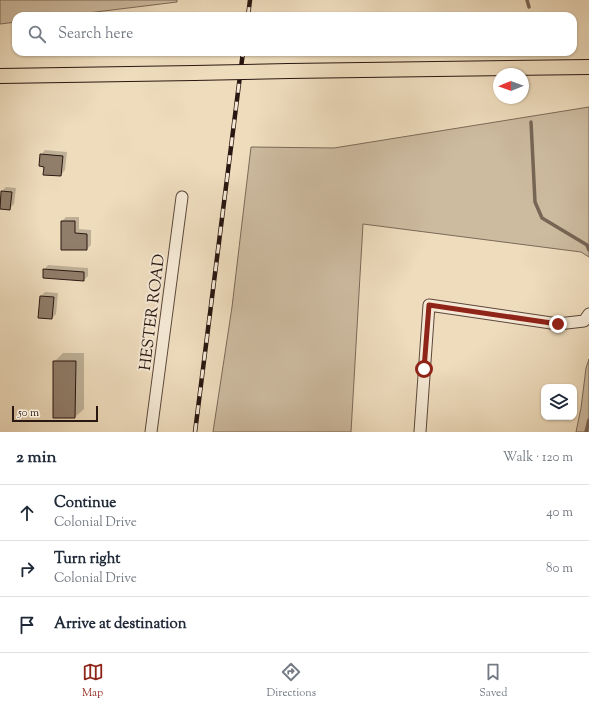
<!DOCTYPE html>
<html lang="en">
<head>
<meta charset="utf-8">
<style>
	:root { --surface:#fff; --page:#f6f6f7; --text:#1f2937; --muted:#747a83; --line:#e0e1e3; --accent:#8f2418 }
	body { margin:0; font-family:"Sorts Mill Goudy",serif; background:var(--page); color:var(--text) }
	.controls { position:absolute; right:12px; bottom:12px; display:grid; overflow:hidden; border-radius:8px; box-shadow:0 1px 3px #0004 }
	.controls button { width:36px; height:36px; display:grid; place-items:center; padding:0; border:0; border-bottom:1px solid var(--line); background:var(--surface); color:var(--text); font:20px sans-serif }
	.compass { position:absolute; left:493px; top:68px; width:36px; height:36px; border-radius:50%; background:var(--surface); box-shadow:0 1px 3px #0004; rotate:269deg }
	.scale { position:absolute; left:12px; bottom:10px; width:86px; box-sizing:border-box; padding-left:4px; border:2px solid #2a1711; border-top:0; font-size:11px; line-height:14px; white-space:nowrap; color:#2a1711; -webkit-text-stroke:3px #f4e8d4; paint-order:stroke }
	.stop { position:absolute; width:12px; height:12px; margin:-9px; border:3px solid #8f2418; border-radius:50%; background:#fff }
	.stop.end { background:#8f2418; border-color:#fff; box-shadow:0 1px 4px #0008 }
	.list { margin:0; padding:0; list-style:none }
	h2 { display:flex; justify-content:space-between; align-items:center; height:52px; margin:0; padding:0 16px; font-size:17px }
	h2 small { font-size:13px; font-weight:400; color:var(--muted) }
	.list li { display:grid; grid-template-columns:26px 1fr auto; gap:12px; align-items:center; box-sizing:border-box; height:56px; padding:0 16px; border-top:1px solid var(--line) }
	.list b { display:block; font-size:15px; white-space:nowrap }
	.list p { margin:0; font-size:13px; white-space:nowrap; color:var(--muted) }
	.list em { font-size:13px; font-style:normal; color:var(--muted) }
	.icon { flex:none; width:22px; height:22px; fill:none; stroke:currentColor; stroke-width:2; stroke-linecap:round; stroke-linejoin:round }
	.map { position:relative; flex:none; width:589px; height:432px; overflow:hidden }
	.search { position:absolute; background:var(--surface); box-shadow:0 1px 3px #0004; left:12px; right:12px; top:12px; height:44px; display:flex; align-items:center; gap:10px; box-sizing:border-box; padding:0 14px; border-radius:12px; color:var(--muted); font-size:15px }
	.sheet { height:220px; background:var(--surface) }
	nav { display:flex; justify-content:space-around; align-items:center; box-sizing:border-box; height:56px; border-top:1px solid var(--line); background:var(--surface); font-size:11px; color:var(--muted) }
	nav a { display:grid; justify-items:center; gap:2px }
	nav .on { color:var(--accent) }
	.map>svg:first-child { display:block }
	.green { fill:#cdbba0; stroke:#7c6958 }
	.shadow { fill:#0003 }
	.lines { fill:none; stroke-linecap:round; stroke-linejoin:round }
	.stream { stroke:#776555; stroke-width:3.5 }
	.building { fill:#907d6a; stroke:#2a1711 }
	.minor-casing { stroke:#5b483c; stroke-width:13 }
	.major-casing { stroke:#2a1711; stroke-width:16 }
	.minor { stroke:#f4e8d4; stroke-width:11 }
	.major { stroke:#eedcbd; stroke-width:14 }
	.rail-casing { stroke:#2a1711; stroke-width:4.5 }
	.rail { stroke:#f4e8d4; stroke-width:3; stroke-dasharray:9; stroke-linecap:butt }
	.major-bridge-casing { stroke:#2a1711; stroke-width:16; stroke-linecap:butt }
	.major-bridge { stroke:#eedcbd; stroke-width:14 }
	.route { stroke:#8f2418; stroke-width:5 }
	.labels { text-anchor:middle; stroke-width:4; stroke-linejoin:round; paint-order:stroke }
	.street-label { font-size:16px; fill:#2a1711; stroke:#f4e8d4 }
</style>
</head>
<body>
<div class="map">
<svg width="589" height="432" viewBox="0 0 589 432">
	<rect width="100%" height="100%" fill="#eedcbd"/>
	<filter id="stains"><feTurbulence type="fractalNoise" baseFrequency=".005" numOctaves="4"/><feColorMatrix values="0 0 0 0 .2 0 0 0 0 .09 0 0 0 0 .02 0 0 0 .5 -.17"/></filter>
	<radialGradient id="worn" r=".72"><stop offset=".6" stop-color="#630" stop-opacity="0"/><stop offset="1" stop-color="#630" stop-opacity=".3"/></radialGradient>
	<g class="green">
		<path d="M0,0H177V2L63,16H16V22L0,24Z"/>
		<path d="M589,107V257L581,252L363,224L351,432H213L232,307L251,147L334,148Z"/>
		<path d="M589,359V432H576L581,408L586,368Z"/>
	</g>
	<g class="shadow">
		<path d="M45,150L67,152L65,170L61,175L46,166L41,155Z"/>
		<path d="M6,187L16,188L14,204L9,209L0,208L2,191Z"/>
		<path d="M66,217H79V229L91,230V245L87,249L62,221Z"/>
		<path d="M48,265L88,268V276L84,280L44,270Z"/>
		<path d="M45,292L58,293L56,314L52,318L39,317L41,296Z"/>
		<path d="M63,353H84V409L75,417L54,362Z"/>
	</g>
	<g class="lines">
		<g class="stream">
			<path d="M527,0L529,7"/>
			<path d="M531,122L535,202L542,218L587,245L589,250"/>
			<path d="M586,432L589,420"/>
		</g>
	</g>
	<g class="building">
		<path d="M40,154L63,156L61,176L43,175L44,167L39,166Z"/>
		<path d="M1,191L12,192L10,210L0,209Z"/>
		<path d="M61,221H75V233L87,234V250H61Z"/>
		<path d="M43,269L84,272V281L43,278Z"/>
		<path d="M40,296L54,297L52,319L38,318Z"/>
		<path d="M53,361H76L75,418H53Z"/>
	</g>
	<g class="lines">
		<defs>
			<g id="minor">
				<path d="M151,432L182,197"/>
				<path d="M420,432L429,305L558,324L584,321L589,314"/>
			</g>
			<g id="major">
				<path d="M289,71L589,67"/>
				<path d="M0,76L194,73"/>
			</g>
		</defs>
		<use href="#minor" class="minor-casing"/>
		<use href="#major" class="major-casing"/>
		<use href="#minor" class="minor"/>
		<use href="#major" class="major"/>
		<defs>
			<g id="rail">
				<path d="M248,16L250,0"/>
				<path d="M195,432L243,52"/>
			</g>
		</defs>
		<use href="#rail" class="rail-casing"/>
		<use href="#rail" class="rail"/>
		<defs>
			<path id="major-bridge" d="M194,73L289,71"/>
		</defs>
		<use href="#major-bridge" class="major-bridge-casing"/>
		<use href="#major-bridge" class="major-bridge"/>
	</g>
	<g class="lines">
		<path class="route" d="M424,369L429,305L558,324"/>
	</g>
	<g class="labels">
		<g class="street-label">
			<text transform="translate(151 312) rotate(-83)" y="6">HESTER ROAD</text>
		</g>
	</g>
	<rect width="100%" height="100%" filter="url(#stains)"/>
	<rect width="100%" height="100%" fill="url(#worn)"/>
</svg>
<div class="controls">
<button><svg class="icon" aria-label="layers" viewBox="0 0 24 24"><path d="M12 4l9 5-9 5-9-5zM3 14l9 5 9-5"/></svg></button>
</div>
<svg class="compass" viewBox="-18 -18 36 36"><path d="M0-13l5 13h-10z" fill="#e53935"/><path d="M0 13l5-13h-10z" fill="#747a83"/></svg>
<div class="scale">50 m</div>
<div class="stop" style="left:424px;top:369px"></div>
<div class="stop end" style="left:558px;top:324px"></div>
<div class="search"><svg class="icon" aria-label="search" viewBox="0 0 24 24"><circle cx="10" cy="10" r="6"/><path d="M15 15l6 6"/></svg>Search here</div>
</div>
<section class="sheet">
<h2>2 min<small>Walk · 120 m</small></h2>
<ul class="list">
<li><svg class="icon" aria-label="ahead" viewBox="0 0 24 24"><path d="M12 20V5M6 11l6-6 6 6"/></svg><div><b>Continue</b><p>Colonial Drive</p></div><em>40 m</em></li>
<li><svg class="icon" aria-label="right" viewBox="0 0 24 24"><path d="M7 20v-9h11M14 6l5 5-5 5"/></svg><div><b>Turn right</b><p>Colonial Drive</p></div><em>80 m</em></li>
<li><svg class="icon" aria-label="arrive" viewBox="0 0 24 24"><path d="M6 21V4h12l-3 4 3 4H6"/></svg><div><b>Arrive at destination</b></div></li>
</ul>
</section>
<nav>
<a class="on"><svg class="icon" aria-label="map" viewBox="0 0 24 24"><path d="M3 6l6-2 6 2 6-2v14l-6 2-6-2-6 2zM9 4v14M15 6v14"/></svg>Map</a>
<a><svg class="icon" aria-label="directions" viewBox="0 0 24 24"><path d="M12 3l9 9-9 9-9-9zM9 14v-3h6M13 9l2 2-2 2"/></svg>Directions</a>
<a><svg class="icon" aria-label="saved" viewBox="0 0 24 24"><path d="M7 4h10v16l-5-4-5 4z"/></svg>Saved</a>
</nav>
</body>
</html>
